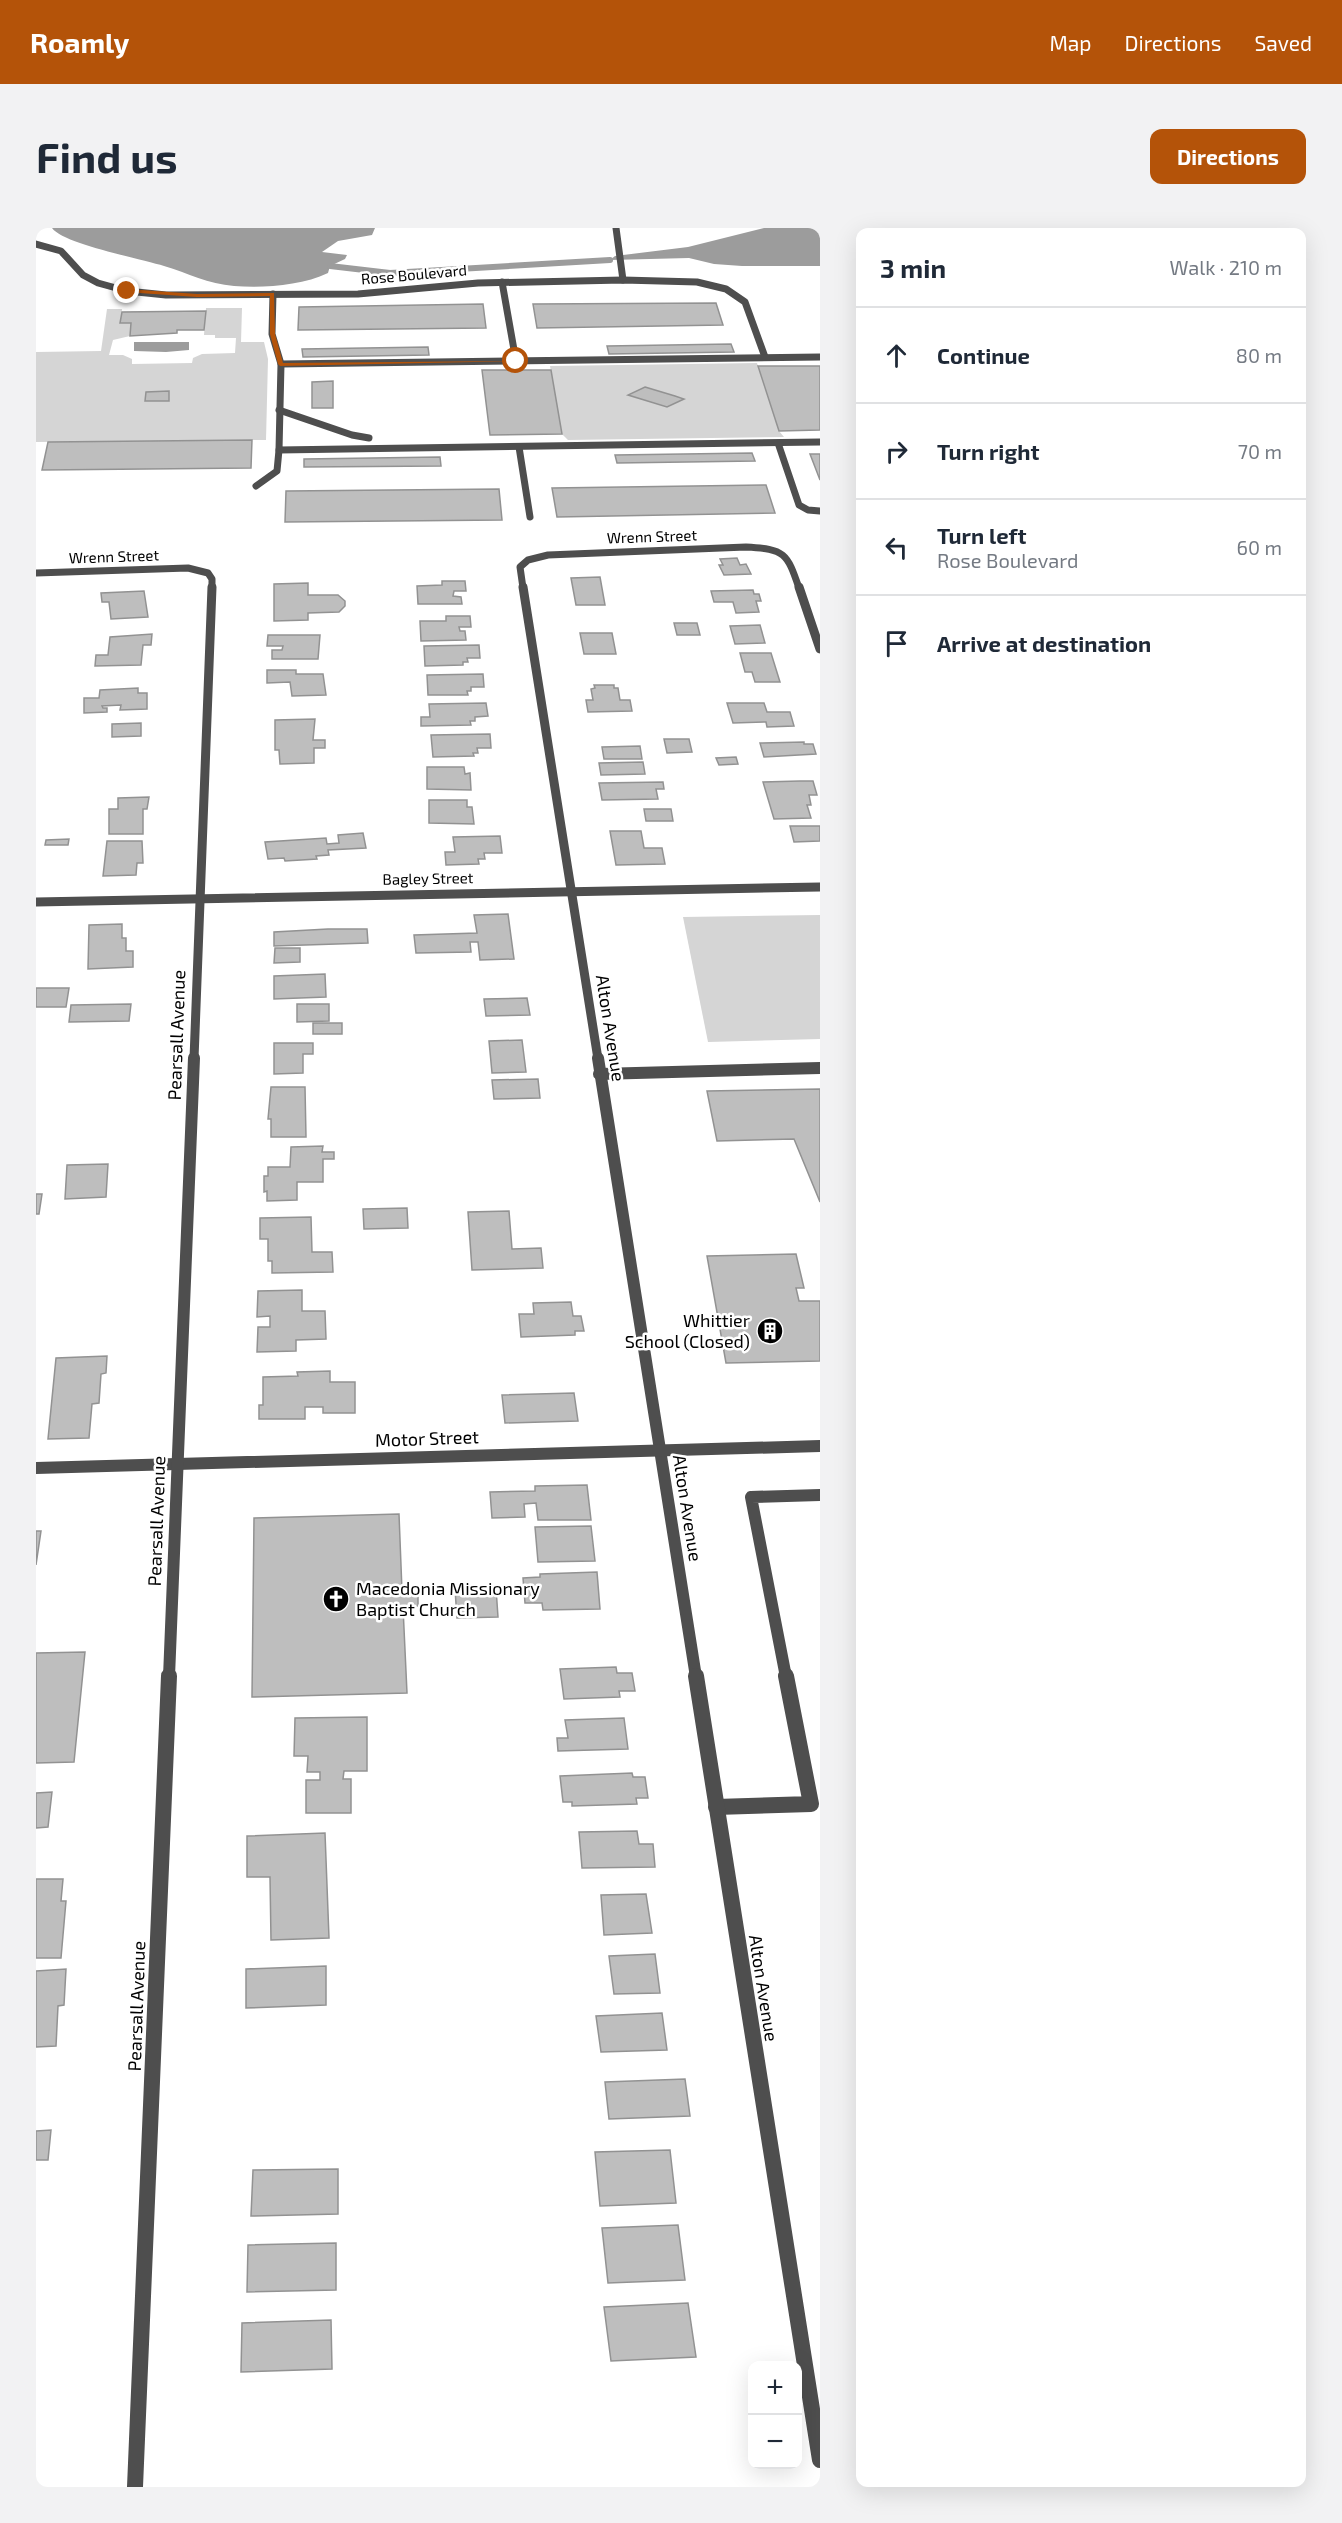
<!DOCTYPE html>
<html lang="en">
<head>
<meta charset="utf-8">
<style>
	:root { --surface:#fff; --page:#f2f2f3; --text:#1f2937; --muted:#747a83; --line:#e0e1e3; --accent:#b45309 }
	body { margin:0; font-family:"Exo 2",sans-serif; background:var(--page); color:var(--text) }
	.controls { position:absolute; right:18px; bottom:18px; display:grid; overflow:hidden; border-radius:12px; box-shadow:0 6px 24px #0002 }
	.controls button { width:54px; height:54px; display:grid; place-items:center; padding:0; border:0; border-bottom:2px solid var(--line); background:var(--surface); color:var(--text); font:30px sans-serif }
	.stop { position:absolute; width:18px; height:18px; margin:-14px; border:4px solid #b45309; border-radius:50%; background:#fff }
	.stop.end { background:#b45309; border-color:#fff; box-shadow:0 2px 6px #0008 }
	.list { margin:0; padding:0; list-style:none }
	h2 { display:flex; justify-content:space-between; align-items:center; height:78px; margin:0; padding:0 24px; font-size:26px }
	h2 small { font-size:20px; font-weight:400; color:var(--muted) }
	.list li { display:grid; grid-template-columns:39px 1fr auto; gap:18px; align-items:center; box-sizing:border-box; height:96px; padding:0 24px; border-top:2px solid var(--line) }
	.list b { display:block; font-size:22px; white-space:nowrap }
	.list p { margin:0; font-size:20px; white-space:nowrap; color:var(--muted) }
	.list em { font-size:20px; font-style:normal; color:var(--muted) }
	.icon { flex:none; width:33px; height:33px; fill:none; stroke:currentColor; stroke-width:2; stroke-linecap:round; stroke-linejoin:round }
	.map { position:relative; flex:none; width:784px; height:2259px; overflow:hidden; border-radius:12px }
	header { display:flex; align-items:center; gap:36px; box-sizing:border-box; height:84px; padding:0 30px; background:var(--accent); color:#fff }
	header strong { font-size:28px }
	nav { display:flex; gap:33px; margin-inline-start:auto; font-size:21px }
	.intro { display:flex; align-items:center; justify-content:space-between; box-sizing:border-box; height:144px; padding:0 36px }
	h1 { margin:0; font-size:42px }
	.button { padding:15px 27px; border-radius:12px; background:var(--accent); color:#fff; font-size:21px; font-weight:700 }
	main { display:flex; gap:36px; padding:0 36px }
	aside { flex:1; background:var(--surface); border-radius:12px; box-shadow:0 6px 24px #0002 }
	.map>svg:first-child { display:block }
	.green { fill:#d5d5d5 }
	.water { fill:#9c9c9c }
	.lines { fill:none; stroke-linecap:round; stroke-linejoin:round }
	.stream { stroke:#9c9c9c; stroke-width:6 }
	.building { fill:#bebebe; stroke:#929292; stroke-width:1.5 }
	.service-far2 { stroke:#4e4e4e; stroke-width:7 }
	.service-far1 { stroke:#4e4e4e; stroke-width:12 }
	.service { stroke:#4e4e4e; stroke-width:16 }
	.minor-far3 { stroke:#4e4e4e; stroke-width:7 }
	.minor-far2 { stroke:#4e4e4e; stroke-width:9 }
	.minor-far1 { stroke:#4e4e4e; stroke-width:12 }
	.minor { stroke:#4e4e4e; stroke-width:16 }
	.route { fill:#b45309 }
	.labels { text-anchor:middle; stroke-width:5; stroke-linejoin:round; paint-order:stroke }
	.far-street-label { font-size:15px; fill:#000; stroke:#fff }
	.street-label { font-size:18px; fill:#000; stroke:#fff }
	.poi-label { font-size:18px; fill:#000; stroke:#fff; text-anchor:end }
</style>
</head>
<body>
<header>
<strong>Roamly</strong>
<nav><a>Map</a><a>Directions</a><a>Saved</a></nav>
</header>
<div class="intro"><h1>Find us</h1><a class="button">Directions</a></div>
<main>
<div class="map">
<svg width="784" height="2259" viewBox="0 0 784 2259">
	<rect width="100%" height="100%" fill="#fff"/>
	<g class="green">
		<path d="M170,80H206L205,114H228L232,131L230,212L0,214V124L65,123L71,81H86L85,95H95L94,108L77,112L73,127H87L96,131V136L156,135L157,130L166,126L199,125L200,110H179V107H168Z"/>
		<path d="M721,135L743,203L748,209L532,212L526,206L514,138Z"/>
		<path d="M784,687V811L672,814L647,689Z"/>
	</g>
	<g class="water">
		<path d="M16,0H339L336,7L302,13L286,24L311,27L309,31L294,38L292,45C265,58 227,60 198,58C172,56 152,45 128,38C106,31 27,16 16,0Z"/>
		<path d="M728,0H784V38H706L678,36L653,30L574,32L579,28L652,19Z"/>
		<path d="M98,114H153V122L130,124L98,123Z"/>
	</g>
	<g class="lines">
		<path class="stream" d="M294,38L354,45L574,32"/>
	</g>
	<g class="building">
		<path d="M680,75L687,97L501,100L497,76Z"/>
		<path d="M447,76L450,100L262,102L263,79Z"/>
		<path d="M170,83L168,102H141V105L94,108L95,95H84L86,84Z"/>
		<path d="M695,116L698,124L573,126L571,118Z"/>
		<path d="M392,119L393,127L267,129L266,121Z"/>
		<path d="M722,138H784V202L743,203Z"/>
		<path d="M446,142H515L526,206L454,207Z"/>
		<path d="M297,153V180H276V154Z"/>
		<path d="M609,159L639,168L648,171L631,179L592,167Z"/>
		<path d="M133,163V173H109L110,164Z"/>
		<path d="M216,212L215,240L6,242L12,214Z"/>
		<path d="M716,225L719,233L581,235L579,227Z"/>
		<path d="M774,226H784V252Z"/>
		<path d="M404,229L405,238L268,239V231Z"/>
		<path d="M730,257L739,285L521,289L516,260Z"/>
		<path d="M463,261L466,292L249,294L250,263Z"/>
		<path d="M701,330L704,337L710,336L715,346L688,347L683,337H687L684,331Z"/>
		<path d="M564,349L569,377H540L535,350Z"/>
		<path d="M406,353H429L430,363H418L417,368L425,369L426,376H382L381,358L406,357Z"/>
		<path d="M272,355V367H302L309,373V378L303,384L272,385V392L238,393V356Z"/>
		<path d="M717,362L718,366H723L725,373H720L723,384L700,385L697,374H678L675,363Z"/>
		<path d="M108,363L112,389L75,391L73,374H66L65,365Z"/>
		<path d="M410,388H434L435,399H423L424,403H429L430,412L385,413L384,393H410Z"/>
		<path d="M638,395H661L664,407H641Z"/>
		<path d="M724,397L729,415L699,416L694,398Z"/>
		<path d="M544,405H576L580,426H548Z"/>
		<path d="M116,406L115,417H107L105,437L59,438L60,427H72L74,409Z"/>
		<path d="M232,407H284L282,431H236V422H246L247,418H231Z"/>
		<path d="M443,417L444,430H431L432,434H427V437L389,438L388,418Z"/>
		<path d="M704,425H735L744,454H719L716,444H709Z"/>
		<path d="M231,442H260V446H287L290,467L256,468L254,454L231,455Z"/>
		<path d="M447,446L448,459H435V463H431L432,467H392L391,447Z"/>
		<path d="M558,457H578V460H582L584,472H594L596,483L552,484L550,472H557L555,461L559,460Z"/>
		<path d="M102,460V465H111V481L84,482L85,477L66,478L67,480H71V484L48,485V470H63L64,462Z"/>
		<path d="M450,475L452,488L439,489V493H434L435,497L385,498V489H394L393,476Z"/>
		<path d="M691,475H728L731,484H754L758,498L731,499L730,494L697,495Z"/>
		<path d="M279,491L277,512H289V520H278V535L244,536L243,522H239V492Z"/>
		<path d="M105,495V508L76,509V496Z"/>
		<path d="M454,506L455,520H441L442,525H437L438,528L397,529L395,507Z"/>
		<path d="M628,511H653L656,524L631,525Z"/>
		<path d="M768,514V516H777L780,526L728,529L724,515Z"/>
		<path d="M604,518L606,531H568L566,519Z"/>
		<path d="M700,529L702,536L683,537L680,530Z"/>
		<path d="M607,534L609,546L565,547L563,535Z"/>
		<path d="M391,539H428L429,546L434,545L435,562L391,561Z"/>
		<path d="M764,553H777L781,567H773L775,577H771L775,590L738,591L727,554Z"/>
		<path d="M627,554L628,561H620L622,571L566,572L563,555Z"/>
		<path d="M113,569L111,581H107V606H73V581H82V570Z"/>
		<path d="M393,572H431V579H436L438,596L393,595Z"/>
		<path d="M608,581H635L637,593H610Z"/>
		<path d="M754,598H784V613L758,614Z"/>
		<path d="M574,603H605L608,620H626L629,636L580,637Z"/>
		<path d="M327,605L330,620L292,622L293,627L280,628L281,631L249,633L248,630L232,631L229,614L290,610L291,616L303,615L302,607Z"/>
		<path d="M464,608L466,625H448L449,631H442L443,636L410,637L409,624H419L417,609Z"/>
		<path d="M33,611L32,617H9L10,612Z"/>
		<path d="M71,613H106L107,635H101L100,647L67,648Z"/>
		<path d="M472,686L478,731L444,732L442,714H434L435,724L380,725L378,707L441,705L438,687Z"/>
		<path d="M86,696V710H90V723H97V739L52,741L53,697Z"/>
		<path d="M292,701H331L332,715L238,718V704Z"/>
		<path d="M239,720H264V734L238,735Z"/>
		<path d="M289,746L290,769L238,771V748Z"/>
		<path d="M0,760H33L30,779H0Z"/>
		<path d="M491,770L494,787L450,788L448,771Z"/>
		<path d="M95,776L93,793L33,794L35,777Z"/>
		<path d="M261,776H293V793L261,794Z"/>
		<rect x="277" y="795" width="29" height="11"/>
		<path d="M486,812L490,844L456,845L453,813Z"/>
		<path d="M238,815H277V826H267V845L238,846Z"/>
		<path d="M502,851L504,870L458,871L456,852Z"/>
		<path d="M235,859H269L270,909H235V891H232Z"/>
		<path d="M784,861V974L758,911L681,913L671,863Z"/>
		<path d="M287,918L286,924H298V931H287V954H261V972L231,973V963L228,964V948H232V939H254L255,919Z"/>
		<path d="M72,936L70,969L29,971L31,937Z"/>
		<path d="M0,966H6L3,986H0Z"/>
		<path d="M371,980L372,1000L328,1001L327,981Z"/>
		<path d="M473,983L476,1021L505,1020L507,1040L436,1042L432,984Z"/>
		<path d="M275,989L276,1024H296L297,1044L236,1045V1033H232V1011H224V990Z"/>
		<path d="M760,1026L768,1060H760L763,1073H784V1133L690,1135L671,1028Z"/>
		<path d="M266,1062V1083H289L290,1111L260,1112V1123L221,1124L222,1099H234V1088L221,1089L222,1063Z"/>
		<path d="M535,1074L537,1088H545L548,1103H539V1107L485,1109L483,1086H498L497,1075Z"/>
		<path d="M71,1128L70,1145L65,1146L63,1175L56,1176L53,1210L12,1211L20,1130Z"/>
		<path d="M294,1143V1154H319V1185H287V1179H269V1191H223V1177H227V1149L262,1148L261,1144Z"/>
		<path d="M538,1165L542,1193L469,1195L466,1167Z"/>
		<path d="M551,1257L555,1292H502L500,1275L488,1276L489,1289L456,1290L454,1264L499,1263V1258Z"/>
		<path d="M363,1286L366,1363H382V1378L367,1379L371,1465L216,1469L218,1290Z"/>
		<path d="M555,1298L559,1333L502,1334L499,1299Z"/>
		<path d="M0,1303H5L0,1337Z"/>
		<path d="M561,1344L564,1381L507,1382L506,1375H489L487,1350L504,1349V1346Z"/>
		<path d="M460,1360L462,1389L421,1390L419,1361Z"/>
		<path d="M49,1424L38,1534L0,1535V1425Z"/>
		<path d="M580,1439L581,1445H596L599,1463H583L584,1469L528,1471L524,1441Z"/>
		<path d="M331,1489V1543H308L307,1551H315V1585H270V1552H284V1544H271L272,1528H258L259,1490Z"/>
		<path d="M588,1490L592,1521L522,1523L521,1510H532L529,1492Z"/>
		<path d="M596,1545L597,1549H609L612,1570H600L601,1576L536,1578V1574H527L524,1548Z"/>
		<path d="M16,1564L12,1599L0,1600V1565Z"/>
		<path d="M601,1603L603,1616H617L619,1639L546,1640L543,1604Z"/>
		<path d="M289,1605L293,1710L235,1712L234,1649H211V1608Z"/>
		<path d="M0,1651H27L25,1673H30L25,1730H0Z"/>
		<path d="M610,1666L616,1705L568,1707L565,1667Z"/>
		<path d="M619,1726L624,1765L578,1766L573,1728Z"/>
		<path d="M290,1738V1777L210,1780V1741Z"/>
		<path d="M30,1741L28,1777L22,1778L20,1818L0,1819V1743Z"/>
		<path d="M626,1785L631,1822L565,1824L560,1788Z"/>
		<path d="M649,1851L654,1888L573,1891L569,1854Z"/>
		<path d="M15,1902L12,1932H0V1903Z"/>
		<path d="M634,1922L640,1975L564,1978L559,1924Z"/>
		<path d="M302,1941V1986L215,1988L217,1942Z"/>
		<path d="M642,1997L649,2052L572,2055L566,2000Z"/>
		<path d="M300,2015V2062L211,2064L212,2017Z"/>
		<path d="M652,2075L660,2129L575,2133L568,2079Z"/>
		<path d="M295,2092L296,2141L205,2144L206,2095Z"/>
	</g>
	<g class="lines">
		<g class="service-far2">
			<path d="M243,182L316,207L333,210"/>
			<path d="M742,215L763,277L772,282L784,283"/>
			<path d="M483,219L494,289"/>
			<path d="M220,258L241,243L243,222"/>
		</g>
		<g class="service-far1">
			<path d="M563,846L784,840"/>
			<path d="M750,1449L715,1269L784,1267"/>
		</g>
		<path class="service" d="M680,1579L775,1576L750,1448"/>
		<g class="minor-far3">
			<path d="M580,0L587,52"/>
			<path d="M0,16L25,23L47,47L62,55L91,63L130,67L322,66L442,55L587,52L661,54L690,61L709,74L729,129"/>
			<path d="M466,54L480,133"/>
			<path d="M237,66L236,106L245,136L784,129"/>
			<path d="M245,136L243,222L784,214"/>
			<path d="M0,345L152,340L172,345L176,351V360"/>
			<path d="M487,360L484,339L492,332L512,327L710,319C749,321 751,325 763,360"/>
		</g>
		<g class="minor-far2">
			<path d="M487,359L562,831"/>
			<path d="M763,359L784,421"/>
			<path d="M0,674L784,659"/>
			<path d="M158,831L176,359"/>
		</g>
		<g class="minor-far1">
			<path d="M562,830L660,1449"/>
			<path d="M0,1240L784,1218"/>
			<path d="M133,1449L158,830"/>
		</g>
		<g class="minor">
			<path d="M660,1448L784,2232"/>
			<path d="M99,2259L133,1448"/>
		</g>
	</g>
	<path class="route" d="M91,61L161,66L238,65L239,106L247,135L483,133L244,138L242,136L234,106V68L161,69L89,64Z"/>
	<defs>
		<symbol id="building-disc" viewBox="-11 -11 22 22"><circle r="9.5" fill="#000" stroke="#fff"/><path d="M-4-6H4V6H1V3H-1V6H-4ZM-2.5-4.3h1.7v1.8h-1.7ZM.8-4.3h1.7v1.8H.8ZM-2.5-1h1.7V.8h-1.7ZM.8-1h1.7V.8H.8Z" fill="#fff"/></symbol>
		<symbol id="church-disc" viewBox="-11 -11 22 22"><circle r="9.5" fill="#000" stroke="#fff"/><path d="M-1.2-6h2.4v3.5h3.3v2.4h-3.3V6h-2.4V-.1h-3.3v-2.4h3.3Z" fill="#fff"/></symbol>
	</defs>
	<g fill-rule="evenodd">
		<use href="#building-disc" x="719" y="1088" width="30" height="30"/>
		<use href="#church-disc" x="285" y="1356" width="30" height="30"/>
	</g>
	<g class="labels">
		<g class="far-street-label">
			<text transform="translate(378 47) rotate(-5)" y="5">Rose Boulevard</text>
			<text transform="translate(616 309) rotate(-2)" y="5">Wrenn Street</text>
			<text transform="translate(78 329) rotate(-2)" y="5">Wrenn Street</text>
			<text transform="translate(392 651) rotate(-1)" y="5">Bagley Street</text>
		</g>
		<g class="street-label">
			<text transform="translate(574 800) rotate(81)" y="6">Alton Avenue</text>
			<text transform="translate(141 807) rotate(-88)" y="6">Pearsall Avenue</text>
			<text transform="translate(391 1211) rotate(-2)" y="6">Motor Street</text>
			<text transform="translate(651 1280) rotate(81)" y="6">Alton Avenue</text>
			<text transform="translate(121 1293) rotate(-88)" y="6">Pearsall Avenue</text>
			<text transform="translate(727 1760) rotate(81)" y="6">Alton Avenue</text>
			<text transform="translate(101 1778) rotate(-88)" y="6">Pearsall Avenue</text>
		</g>
		<g class="poi-label">
			<text x="714" y="1099">Whittier<tspan x="714" dy="21">School (Closed)</tspan></text>
			<text x="320" y="1367" text-anchor="start">Macedonia Missionary<tspan x="320" dy="21">Baptist Church</tspan></text>
		</g>
	</g>
</svg>
<div class="controls">
<button>+</button>
<button>−</button>
</div>
<div class="stop" style="left:480px;top:133px"></div>
<div class="stop end" style="left:91px;top:63px"></div>
</div>
<aside>
<h2>3 min<small>Walk · 210 m</small></h2>
<ul class="list">
<li><svg class="icon" aria-label="ahead" viewBox="0 0 24 24"><path d="M12 20V5M6 11l6-6 6 6"/></svg><div><b>Continue</b></div><em>80 m</em></li>
<li><svg class="icon" aria-label="right" viewBox="0 0 24 24"><path d="M7 20v-9h11M14 6l5 5-5 5"/></svg><div><b>Turn right</b></div><em>70 m</em></li>
<li><svg class="icon" aria-label="left" viewBox="0 0 24 24"><path d="M17 20v-9H6M10 6l-5 5 5 5"/></svg><div><b>Turn left</b><p>Rose Boulevard</p></div><em>60 m</em></li>
<li><svg class="icon" aria-label="arrive" viewBox="0 0 24 24"><path d="M6 21V4h12l-3 4 3 4H6"/></svg><div><b>Arrive at destination</b></div></li>
</ul>
</aside>
</main>
</body>
</html>
